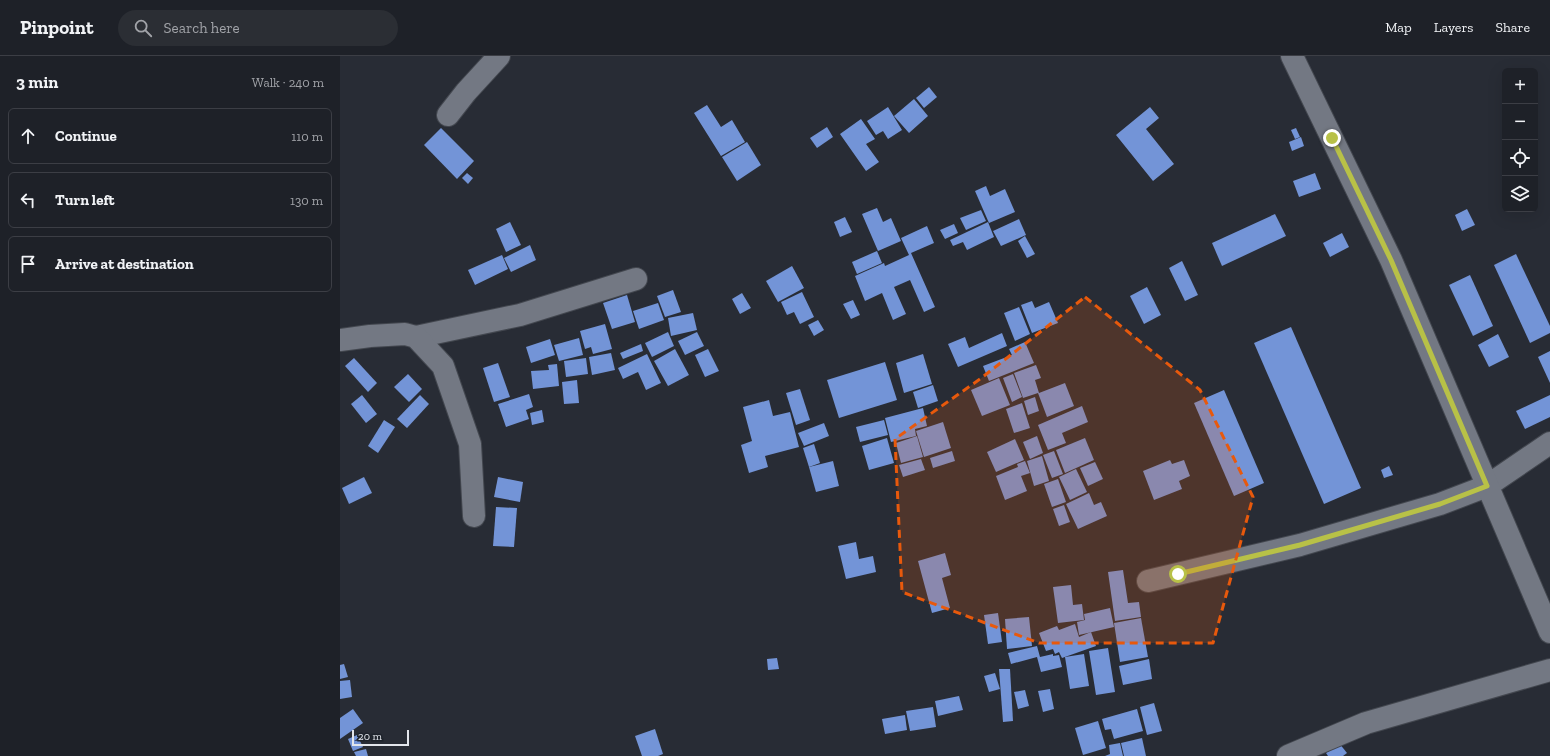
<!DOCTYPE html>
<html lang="en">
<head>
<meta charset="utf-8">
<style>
	:root { --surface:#1e2128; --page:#2b2e34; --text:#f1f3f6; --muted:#a1a3a8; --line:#3c3e45 }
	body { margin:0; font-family:"Zilla Slab",serif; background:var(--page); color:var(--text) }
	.controls { position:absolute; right:12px; top:12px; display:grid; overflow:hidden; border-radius:6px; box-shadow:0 4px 16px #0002 }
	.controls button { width:36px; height:36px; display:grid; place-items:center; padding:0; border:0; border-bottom:1px solid var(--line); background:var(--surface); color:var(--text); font:20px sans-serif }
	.scale { position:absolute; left:12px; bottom:10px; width:57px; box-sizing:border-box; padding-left:4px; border:2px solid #e3e6ec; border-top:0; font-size:11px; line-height:14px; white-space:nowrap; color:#e3e6ec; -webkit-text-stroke:3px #1e232b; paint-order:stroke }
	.stop { position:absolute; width:12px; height:12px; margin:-9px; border:3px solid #b8c147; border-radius:50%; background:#fff }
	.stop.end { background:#b8c147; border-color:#fff; box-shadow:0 1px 4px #0008 }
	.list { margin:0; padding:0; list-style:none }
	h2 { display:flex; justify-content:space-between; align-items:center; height:52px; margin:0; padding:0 16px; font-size:17px }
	h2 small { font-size:13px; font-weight:400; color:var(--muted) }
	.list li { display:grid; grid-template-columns:26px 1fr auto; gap:12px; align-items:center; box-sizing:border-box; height:56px; margin:0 8px 8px; padding:0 8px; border:1px solid var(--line); border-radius:6px }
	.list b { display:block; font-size:15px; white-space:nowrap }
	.list em { font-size:13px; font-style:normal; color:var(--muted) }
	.icon { flex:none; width:22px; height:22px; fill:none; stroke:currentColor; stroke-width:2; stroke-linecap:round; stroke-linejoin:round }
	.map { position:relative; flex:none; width:1210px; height:700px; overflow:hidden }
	header { display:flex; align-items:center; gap:24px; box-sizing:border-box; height:56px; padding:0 20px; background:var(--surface); border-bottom:1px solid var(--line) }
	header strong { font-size:19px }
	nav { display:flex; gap:22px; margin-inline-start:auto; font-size:14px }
	.search { width:280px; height:36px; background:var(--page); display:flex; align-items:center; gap:10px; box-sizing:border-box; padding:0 14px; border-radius:22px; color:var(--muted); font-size:15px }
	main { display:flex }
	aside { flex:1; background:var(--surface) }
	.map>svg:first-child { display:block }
	.building { fill:#7394d7 }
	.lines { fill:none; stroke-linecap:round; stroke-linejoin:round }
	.minor-casing { stroke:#43474f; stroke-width:24 }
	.secondary-casing { stroke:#43474f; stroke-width:24 }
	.minor { stroke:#737883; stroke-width:22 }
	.secondary { stroke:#737883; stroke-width:22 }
	.route { stroke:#b8c147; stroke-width:5 }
	.marked { fill:#e8590c; fill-opacity:0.2; stroke:#e8590c; stroke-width:3; stroke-dasharray:8 5; stroke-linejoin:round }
</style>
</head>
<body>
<header>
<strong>Pinpoint</strong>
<div class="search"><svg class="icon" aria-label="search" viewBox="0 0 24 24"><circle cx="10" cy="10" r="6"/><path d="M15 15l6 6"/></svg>Search here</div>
<nav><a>Map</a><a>Layers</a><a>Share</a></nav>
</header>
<main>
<aside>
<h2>3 min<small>Walk · 240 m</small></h2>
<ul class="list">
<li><svg class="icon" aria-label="ahead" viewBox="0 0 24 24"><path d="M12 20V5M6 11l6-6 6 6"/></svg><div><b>Continue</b></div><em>110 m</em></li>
<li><svg class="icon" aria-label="left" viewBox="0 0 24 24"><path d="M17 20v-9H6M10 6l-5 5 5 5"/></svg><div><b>Turn left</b></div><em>130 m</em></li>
<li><svg class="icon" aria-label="arrive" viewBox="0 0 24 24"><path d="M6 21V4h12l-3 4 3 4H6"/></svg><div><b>Arrive at destination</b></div></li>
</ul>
</aside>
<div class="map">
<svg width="1210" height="700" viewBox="0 0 1210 700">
	<rect width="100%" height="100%" fill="#282c35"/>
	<g class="building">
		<path d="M589,31L597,41L584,52L576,42Z"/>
		<path d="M574,43L588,60L569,77L554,60Z"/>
		<path d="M367,49L381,71L392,64L405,86L381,100L354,57Z"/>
		<path d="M548,51L562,74L548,83L543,75L536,79L527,65Z"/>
		<path d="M810,51L819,62L806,73L834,108L813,125L776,79Z"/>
		<path d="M521,63L535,83L526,88L539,106L526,115L500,78Z"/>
		<path d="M487,71L493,81L477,92L470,82Z"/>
		<path d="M101,72L134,105L117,123L84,89Z"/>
		<path d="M956,72L960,81L955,83L951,74Z"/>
		<path d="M961,81L964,90L952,95L949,86Z"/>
		<path d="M407,86L421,109L397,125L382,101Z"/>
		<path d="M127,117L133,122L128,128L122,122Z"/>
		<path d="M975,117L981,133L959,141L953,125Z"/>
		<path d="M646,130L650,140L665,133L675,156L649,167L635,135Z"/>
		<path d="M537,152L543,166L551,162L561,185L538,195L522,158Z"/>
		<path d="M1127,153L1135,169L1122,175L1115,159Z"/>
		<path d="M641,154L646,165L626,174L620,162Z"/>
		<path d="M935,158L946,180L882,210L872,187Z"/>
		<path d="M505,161L512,176L500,181L494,166Z"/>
		<path d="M679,163L686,179L661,190L653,175Z"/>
		<path d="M170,166L181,189L166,196L156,173Z"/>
		<path d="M648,166L654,181L627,194L623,186L613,190L610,184Z"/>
		<path d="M614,168L618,177L605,183L600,174Z"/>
		<path d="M587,170L594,187L571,197L595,251L584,256L570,224L554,231L566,258L553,264L542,237L525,245L515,220L544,207L545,210L569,199L561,182Z"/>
		<path d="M1002,177L1009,191L990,201L983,187Z"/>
		<path d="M685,180L695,198L687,202L678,185Z"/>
		<path d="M190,189L196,204L171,216L164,202Z"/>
		<path d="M537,195L542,207L517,218L512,206Z"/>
		<path d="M1176,198L1210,270V277L1190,287L1154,209Z"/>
		<path d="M162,199L168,213L135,229L128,214Z"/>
		<path d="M842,205L858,239L845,245L829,212Z"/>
		<path d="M452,210L464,232L438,246L426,225Z"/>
		<path d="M1130,219L1153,270L1133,280L1109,229Z"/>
		<path d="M807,231L821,259L804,268L790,240Z"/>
		<path d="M333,234L341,256L325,261L317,240Z"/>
		<path d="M462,236L474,261L460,268L454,256L447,259L441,246Z"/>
		<path d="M402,237L411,252L400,258L392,243Z"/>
		<path d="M287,239L295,266L272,273L263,247Z"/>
		<path d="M513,244L520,259L511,263L503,248Z"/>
		<path d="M692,245L695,252L709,246L718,267L692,277L681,249Z"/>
		<path d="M318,247L324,264L299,273L293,255Z"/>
		<path d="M679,251L690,278L675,285L664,257Z"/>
		<path d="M353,257L357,274L331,280L328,262Z"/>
		<path d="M478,264L484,274L474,280L468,269Z"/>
		<path d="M265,268L272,293L253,298L251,291L245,293L240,275Z"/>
		<path d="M951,271L1021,432L984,448L914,287Z"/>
		<path d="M328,276L334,290L312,301L305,287Z"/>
		<path d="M357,276L364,290L345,299L338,285Z"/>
		<path d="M662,277L667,290L618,311L608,288L625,281L629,292Z"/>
		<path d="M1158,278L1169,301L1149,311L1138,289Z"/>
		<path d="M239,282L243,299L219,305L214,289Z"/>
		<path d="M210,283L215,299L191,307L186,291Z"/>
		<path d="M685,286L694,307L649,325L643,310L672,299L669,293Z"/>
		<path d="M301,288L303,295L283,303L280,297Z"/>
		<path d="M335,293L349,319L328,330L314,305Z"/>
		<path d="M368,293L379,315L365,321L355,299Z"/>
		<path d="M1210,295V327L1198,301Z"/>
		<path d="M271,297L275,314L252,319L249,301Z"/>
		<path d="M307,298L321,327L306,334L298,316L283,323L278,312Z"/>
		<path d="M583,298L592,328L564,337L556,307Z"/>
		<path d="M14,302L37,327L28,336L5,310Z"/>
		<path d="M246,302L248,318L226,321L224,305Z"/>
		<path d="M545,306L557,344L499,362L487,324Z"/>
		<path d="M158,307L170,341L154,346L143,312Z"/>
		<path d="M217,308L219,330L193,333L191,315L209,314L208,309Z"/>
		<path d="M696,309L701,322L695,324L699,337L725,327L734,350L707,361L698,337L683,342L674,317Z"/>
		<path d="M68,318L82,333L69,346L54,331Z"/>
		<path d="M673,318L682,341L672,346L663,322Z"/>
		<path d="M659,322L670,349L642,360L631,334Z"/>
		<path d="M237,324L239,347L224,348L222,326Z"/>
		<path d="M593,329L598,345L578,352L573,336Z"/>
		<path d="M460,333L470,364L456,369L446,337Z"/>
		<path d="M884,334L924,427L894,440L854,347Z"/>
		<path d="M189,338L193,351L186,354L189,363L166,371L158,348Z"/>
		<path d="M22,339L37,358L26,367L11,348Z"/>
		<path d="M80,339L89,348L67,372L57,363Z"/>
		<path d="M1210,339V361L1185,373L1176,355Z"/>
		<path d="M695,341L699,355L688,359L684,345Z"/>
		<path d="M429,344L433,360L450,356L459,391L425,400L428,411L409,417L401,389L412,385L403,351Z"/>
		<path d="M682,347L690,372L674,377L666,353Z"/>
		<path d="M742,350L748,366L722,377L726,387L708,394L698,369Z"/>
		<path d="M583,352L587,370L575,373L576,380L551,386L545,362Z"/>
		<path d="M202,354L204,366L192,369L190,357Z"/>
		<path d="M44,364L55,371L38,397L28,390Z"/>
		<path d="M544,364L548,379L520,386L516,371Z"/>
		<path d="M603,366L611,392L584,401L576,375Z"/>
		<path d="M484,367L489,380L464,390L458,377Z"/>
		<path d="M577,380L583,401L561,407L556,387Z"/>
		<path d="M697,380L703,397L690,403L683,386Z"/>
		<path d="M547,382L554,407L529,414L522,390Z"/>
		<path d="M745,382L754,404L725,417L716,394Z"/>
		<path d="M675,383L684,404L656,416L647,396Z"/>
		<path d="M474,388L480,407L469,411L463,392Z"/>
		<path d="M612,395L615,405L593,412L590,402Z"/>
		<path d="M714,395L723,418L712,422L703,399Z"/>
		<path d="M702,400L709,425L694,430L687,405Z"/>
		<path d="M581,403L585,414L563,421L559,409Z"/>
		<path d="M830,404L832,408L844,404L850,420L839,425L842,433L814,444L803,415Z"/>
		<path d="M493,405L499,430L476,436L469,411Z"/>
		<path d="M685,405L690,417L681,420L687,435L665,444L656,420L678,411L677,408Z"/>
		<path d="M755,406L763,423L748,430L740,412Z"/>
		<path d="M1049,410L1053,419L1044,422L1041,414Z"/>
		<path d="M736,413L747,436L730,444L719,421Z"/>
		<path d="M24,421L32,437L9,448L2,432Z"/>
		<path d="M158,421L183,426L180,446L154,441Z"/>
		<path d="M718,423L726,446L712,451L704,428Z"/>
		<path d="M749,437L754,449L761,446L767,460L738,473L726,448Z"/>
		<path d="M724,449L730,466L719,470L713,453Z"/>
		<path d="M156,451L177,452L174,491L153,490Z"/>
		<path d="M516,486L519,503L533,500L536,516L506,523L498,490Z"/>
		<path d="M605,497L611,519L602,522L610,552L592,557L578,505Z"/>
		<path d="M783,514L788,547L799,546L801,561L775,565L768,516Z"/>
		<path d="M731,529L733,549L742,548L744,564L718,567L713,531Z"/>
		<path d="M770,552L774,571L739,579L737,566L745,564L744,558Z"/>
		<path d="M658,557L662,586L648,588L644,559Z"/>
		<path d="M689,561L692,590L667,593L665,563Z"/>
		<path d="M801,562L808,601L780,606L774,567Z"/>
		<path d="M735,568L739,581L751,576L756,590L722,602L719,596L715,598L713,593L706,595L699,577L717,570L719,574Z"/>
		<path d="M697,590L700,601L713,598V600L719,599L722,611L701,616L697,601L671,608L668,597Z"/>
		<path d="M768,592L775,636L756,639L749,595Z"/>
		<path d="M744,598L749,630L730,633L725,601Z"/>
		<path d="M437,602L439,613L428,614L427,603Z"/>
		<path d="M809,603L812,623L783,629L779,610Z"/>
		<path d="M4,608L8,621L0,623V609Z"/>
		<path d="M659,613H670L673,665L663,666Z"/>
		<path d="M655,617L660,633L649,636L644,620Z"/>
		<path d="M10,624L12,641L0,643V625Z"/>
		<path d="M710,633L714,653L703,656L698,635Z"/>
		<path d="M685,634L689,650L678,653L674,636Z"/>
		<path d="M619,640L623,654L598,660L595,645Z"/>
		<path d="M814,647L822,675L807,679L800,651Z"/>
		<path d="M593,651L596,671L570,675L566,655Z"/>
		<path d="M13,653L23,667L0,683V662Z"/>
		<path d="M797,653L803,675L774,683L771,673L765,674L762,663Z"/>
		<path d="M565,659L567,674L545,678L542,663Z"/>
		<path d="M758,665L766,692L743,699L735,672Z"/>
		<path d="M315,673L323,698L318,700H302L295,680Z"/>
		<path d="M17,679L23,691L13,695L8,683Z"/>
		<path d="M802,682L806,700H784L781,687Z"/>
		<path d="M780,687L783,700H765L770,698L769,689Z"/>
		<path d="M999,687L1007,697L1003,700H988L986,697Z"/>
		<path d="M26,693L28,700H16L14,696Z"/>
	</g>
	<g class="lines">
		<defs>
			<g id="minor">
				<path d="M108,59L126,36L159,0"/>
				<path d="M76,281L180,259L296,223"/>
				<path d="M0,284L30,280L65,278L76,281L103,310L130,388L134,460"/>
				<path d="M808,525L960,489L1100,448L1147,430L1210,387"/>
				<path d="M948,700L1026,667L1210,614"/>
			</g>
			<path id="secondary" d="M952,0L1051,204L1210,576"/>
		</defs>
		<use href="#minor" class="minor-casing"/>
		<use href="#secondary" class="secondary-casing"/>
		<use href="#minor" class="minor"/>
		<use href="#secondary" class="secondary"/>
	</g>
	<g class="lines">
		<path class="route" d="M838,518L960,489L1100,448L1147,430L1051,204L992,82"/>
	</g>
	<path class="marked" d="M745,241L860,334L913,441L873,587H699L562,536L555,383L640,323Z"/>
</svg>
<div class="controls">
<button>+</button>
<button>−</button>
<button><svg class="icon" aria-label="locate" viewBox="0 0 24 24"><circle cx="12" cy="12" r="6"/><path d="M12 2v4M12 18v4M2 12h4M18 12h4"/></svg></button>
<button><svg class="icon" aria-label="layers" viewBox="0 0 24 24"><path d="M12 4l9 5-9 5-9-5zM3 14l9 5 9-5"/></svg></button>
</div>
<div class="scale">20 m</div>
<div class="stop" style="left:838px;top:518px"></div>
<div class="stop end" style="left:992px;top:82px"></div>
</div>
</main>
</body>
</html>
